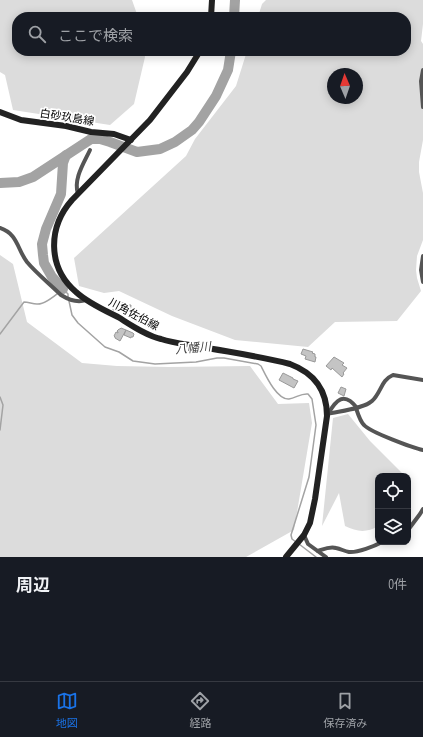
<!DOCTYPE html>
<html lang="ja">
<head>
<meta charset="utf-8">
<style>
	:root { --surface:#171b24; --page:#20242c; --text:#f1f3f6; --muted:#9ea1a6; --line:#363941; --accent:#1a73e8 }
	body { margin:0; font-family:"PT Sans Narrow","Noto Sans JP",sans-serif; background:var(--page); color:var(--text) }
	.controls { position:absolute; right:12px; bottom:12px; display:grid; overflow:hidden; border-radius:8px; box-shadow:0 2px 10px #0003 }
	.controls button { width:36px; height:36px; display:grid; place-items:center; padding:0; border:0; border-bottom:1px solid var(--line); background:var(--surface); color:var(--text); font:20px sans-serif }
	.compass { position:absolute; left:327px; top:68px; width:36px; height:36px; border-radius:50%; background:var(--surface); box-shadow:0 2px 10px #0003; rotate:358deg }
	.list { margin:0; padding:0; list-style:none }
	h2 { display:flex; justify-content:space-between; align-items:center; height:52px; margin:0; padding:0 16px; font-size:17px }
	h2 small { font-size:13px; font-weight:400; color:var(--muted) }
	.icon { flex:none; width:22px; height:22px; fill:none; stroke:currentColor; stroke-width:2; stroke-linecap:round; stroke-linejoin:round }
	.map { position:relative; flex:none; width:423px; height:557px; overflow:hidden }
	.search { position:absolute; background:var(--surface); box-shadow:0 2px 10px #0003; left:12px; right:12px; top:12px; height:44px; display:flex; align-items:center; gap:10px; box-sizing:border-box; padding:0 14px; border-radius:16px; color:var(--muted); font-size:15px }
	.sheet { height:124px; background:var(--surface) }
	nav { display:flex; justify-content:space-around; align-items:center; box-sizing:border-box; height:56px; border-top:1px solid var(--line); background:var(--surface); font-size:11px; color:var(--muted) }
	nav a { display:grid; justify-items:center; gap:2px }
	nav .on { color:var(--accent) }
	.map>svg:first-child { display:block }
	.green { fill:#dcdcdc; fill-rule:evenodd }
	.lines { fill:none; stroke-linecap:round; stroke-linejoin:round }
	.stream { stroke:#a3a3a3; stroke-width:1.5 }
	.river { stroke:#a3a3a3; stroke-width:10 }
	.building { fill:#c4c4c4; stroke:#999 }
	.minor { stroke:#555; stroke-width:4 }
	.secondary { stroke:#222; stroke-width:6 }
	.labels { text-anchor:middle; stroke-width:3.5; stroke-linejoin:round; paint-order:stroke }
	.street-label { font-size:11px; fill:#000; stroke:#fff }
	.water-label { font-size:12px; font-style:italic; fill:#444; stroke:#fff }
</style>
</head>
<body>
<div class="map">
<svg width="423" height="557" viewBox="0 0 423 557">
	<rect width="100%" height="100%" fill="#fff"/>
	<g class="green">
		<path d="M0,0H132L138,17H17V51H144L145,57L134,104L110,125L13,110L5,75L0,72Z"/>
		<path d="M266,0H423V24L421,41L423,44V140L419,162V172L423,193V240L417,256L416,270L417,278L421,291L397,321L335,322L308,347L235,340L172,316L119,291L104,293L79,286L74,258L186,156L195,139L236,86L247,51H406V17H258L262,4ZM333,74H357V98H333Z"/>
		<path d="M0,255L13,264L27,322L82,363L117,366L169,367L250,366L278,404L309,403L312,423L294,530L246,557H0Z"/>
		<path d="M348,414L370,441L405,476H378V526C367,533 357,532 345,526L339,493L322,526L333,418Z"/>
	</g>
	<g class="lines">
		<g class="stream">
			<path d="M69,301L72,315L78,323L105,347L119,352L133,361L155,364L196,362L217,358H224L258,364L261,366C266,376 277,400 289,399C296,398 301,393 308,394L312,399L316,425L309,477L291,535L292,539L296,542"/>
			<path d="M0,334L24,302C29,302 32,304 37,304C45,305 57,294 63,289L68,294V297"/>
			<path d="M0,397L3,405L0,430"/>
			<path d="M299,544L316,557"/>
		</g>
		<g class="river">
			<path d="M234,17L235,0"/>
			<path d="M0,183L19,182L33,177L91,139H100L110,142L137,152L160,149L175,142L192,130L199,122L216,96L228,70L231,51"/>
			<path d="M63,289L52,277L44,263L43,255L42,244L46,229L61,194L63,163L66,155"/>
		</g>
	</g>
	<g class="building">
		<path d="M113,302L124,303V305H131L130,314H123V311L113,310Z"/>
		<path d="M121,328L126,330L120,341L115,338V337L114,336L116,332L118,333V332L117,331L119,329H120Z"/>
		<path d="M126,330L133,333L134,334L133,337H131V338L124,335Z"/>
		<path d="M303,349L313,352L312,353L315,354V357H316L315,362L305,359L306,356L301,354Z"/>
		<path d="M334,357L344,363L342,365L347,368L343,373L344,374L342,377L332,368L331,370L326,366Z"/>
		<path d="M283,373L293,378V379L298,381L294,388L279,380Z"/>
		<path d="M341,387L346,389L344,396L338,393Z"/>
	</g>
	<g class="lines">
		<g class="minor">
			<path d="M423,70L421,81L423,107"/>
			<path d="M78,194C73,179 84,163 90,150"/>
			<path d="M0,228C18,234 17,249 27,262C37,274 50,284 61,295C69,300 78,303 86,300"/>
			<path d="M423,256L421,270L423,282"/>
			<path d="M356,408C358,414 360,421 364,425C370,432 413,448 423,450"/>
			<path d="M327,414C339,411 363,409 372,401C381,393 381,380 393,375L423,380"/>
			<path d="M328,414C336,400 344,391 357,408"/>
			<path d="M408,530L420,514L423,509"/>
			<path d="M304,535L308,544L326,557"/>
			<path d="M318,551C324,549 330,546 336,548C341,549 344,551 349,552C357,553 375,546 382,542"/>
		</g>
		<g class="secondary">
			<path d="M211,17L212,0"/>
			<path d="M200,51L187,72L150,120L72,200C48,227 47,267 76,292C88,303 104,310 118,317C131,325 145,335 161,339C173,343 185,344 197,346C228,352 259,356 290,364C314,373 327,390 327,416L315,499L310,523L304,535L286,557"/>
			<path d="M0,112L21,120L66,126L91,132L114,134L131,140"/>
		</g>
	</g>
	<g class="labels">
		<g class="street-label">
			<text transform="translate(67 117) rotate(9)" y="4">白砂玖島線</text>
			<text transform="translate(134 314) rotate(28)" y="4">川角佐伯線</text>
		</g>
		<g class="water-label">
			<text transform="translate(193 348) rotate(-5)" y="4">八幡川</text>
		</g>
	</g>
</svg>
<div class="controls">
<button><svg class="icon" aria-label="locate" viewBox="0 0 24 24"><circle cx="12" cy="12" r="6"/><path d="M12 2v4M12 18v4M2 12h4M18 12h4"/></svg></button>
<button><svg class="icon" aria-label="layers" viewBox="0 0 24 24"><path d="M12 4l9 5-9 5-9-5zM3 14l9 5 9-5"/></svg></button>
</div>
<svg class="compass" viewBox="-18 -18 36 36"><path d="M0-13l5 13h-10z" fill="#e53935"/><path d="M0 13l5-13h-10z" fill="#9ea1a6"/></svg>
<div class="search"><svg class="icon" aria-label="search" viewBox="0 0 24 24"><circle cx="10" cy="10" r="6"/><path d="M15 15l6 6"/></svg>ここで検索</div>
</div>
<section class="sheet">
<h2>周辺<small>0件</small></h2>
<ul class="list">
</ul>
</section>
<nav>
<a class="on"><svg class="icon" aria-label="map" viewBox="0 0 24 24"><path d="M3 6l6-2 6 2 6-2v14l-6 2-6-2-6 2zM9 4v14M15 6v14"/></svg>地図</a>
<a><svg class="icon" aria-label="directions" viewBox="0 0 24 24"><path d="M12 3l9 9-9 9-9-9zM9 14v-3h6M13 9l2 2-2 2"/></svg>経路</a>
<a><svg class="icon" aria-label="saved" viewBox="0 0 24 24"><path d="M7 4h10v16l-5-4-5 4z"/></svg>保存済み</a>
</nav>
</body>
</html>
